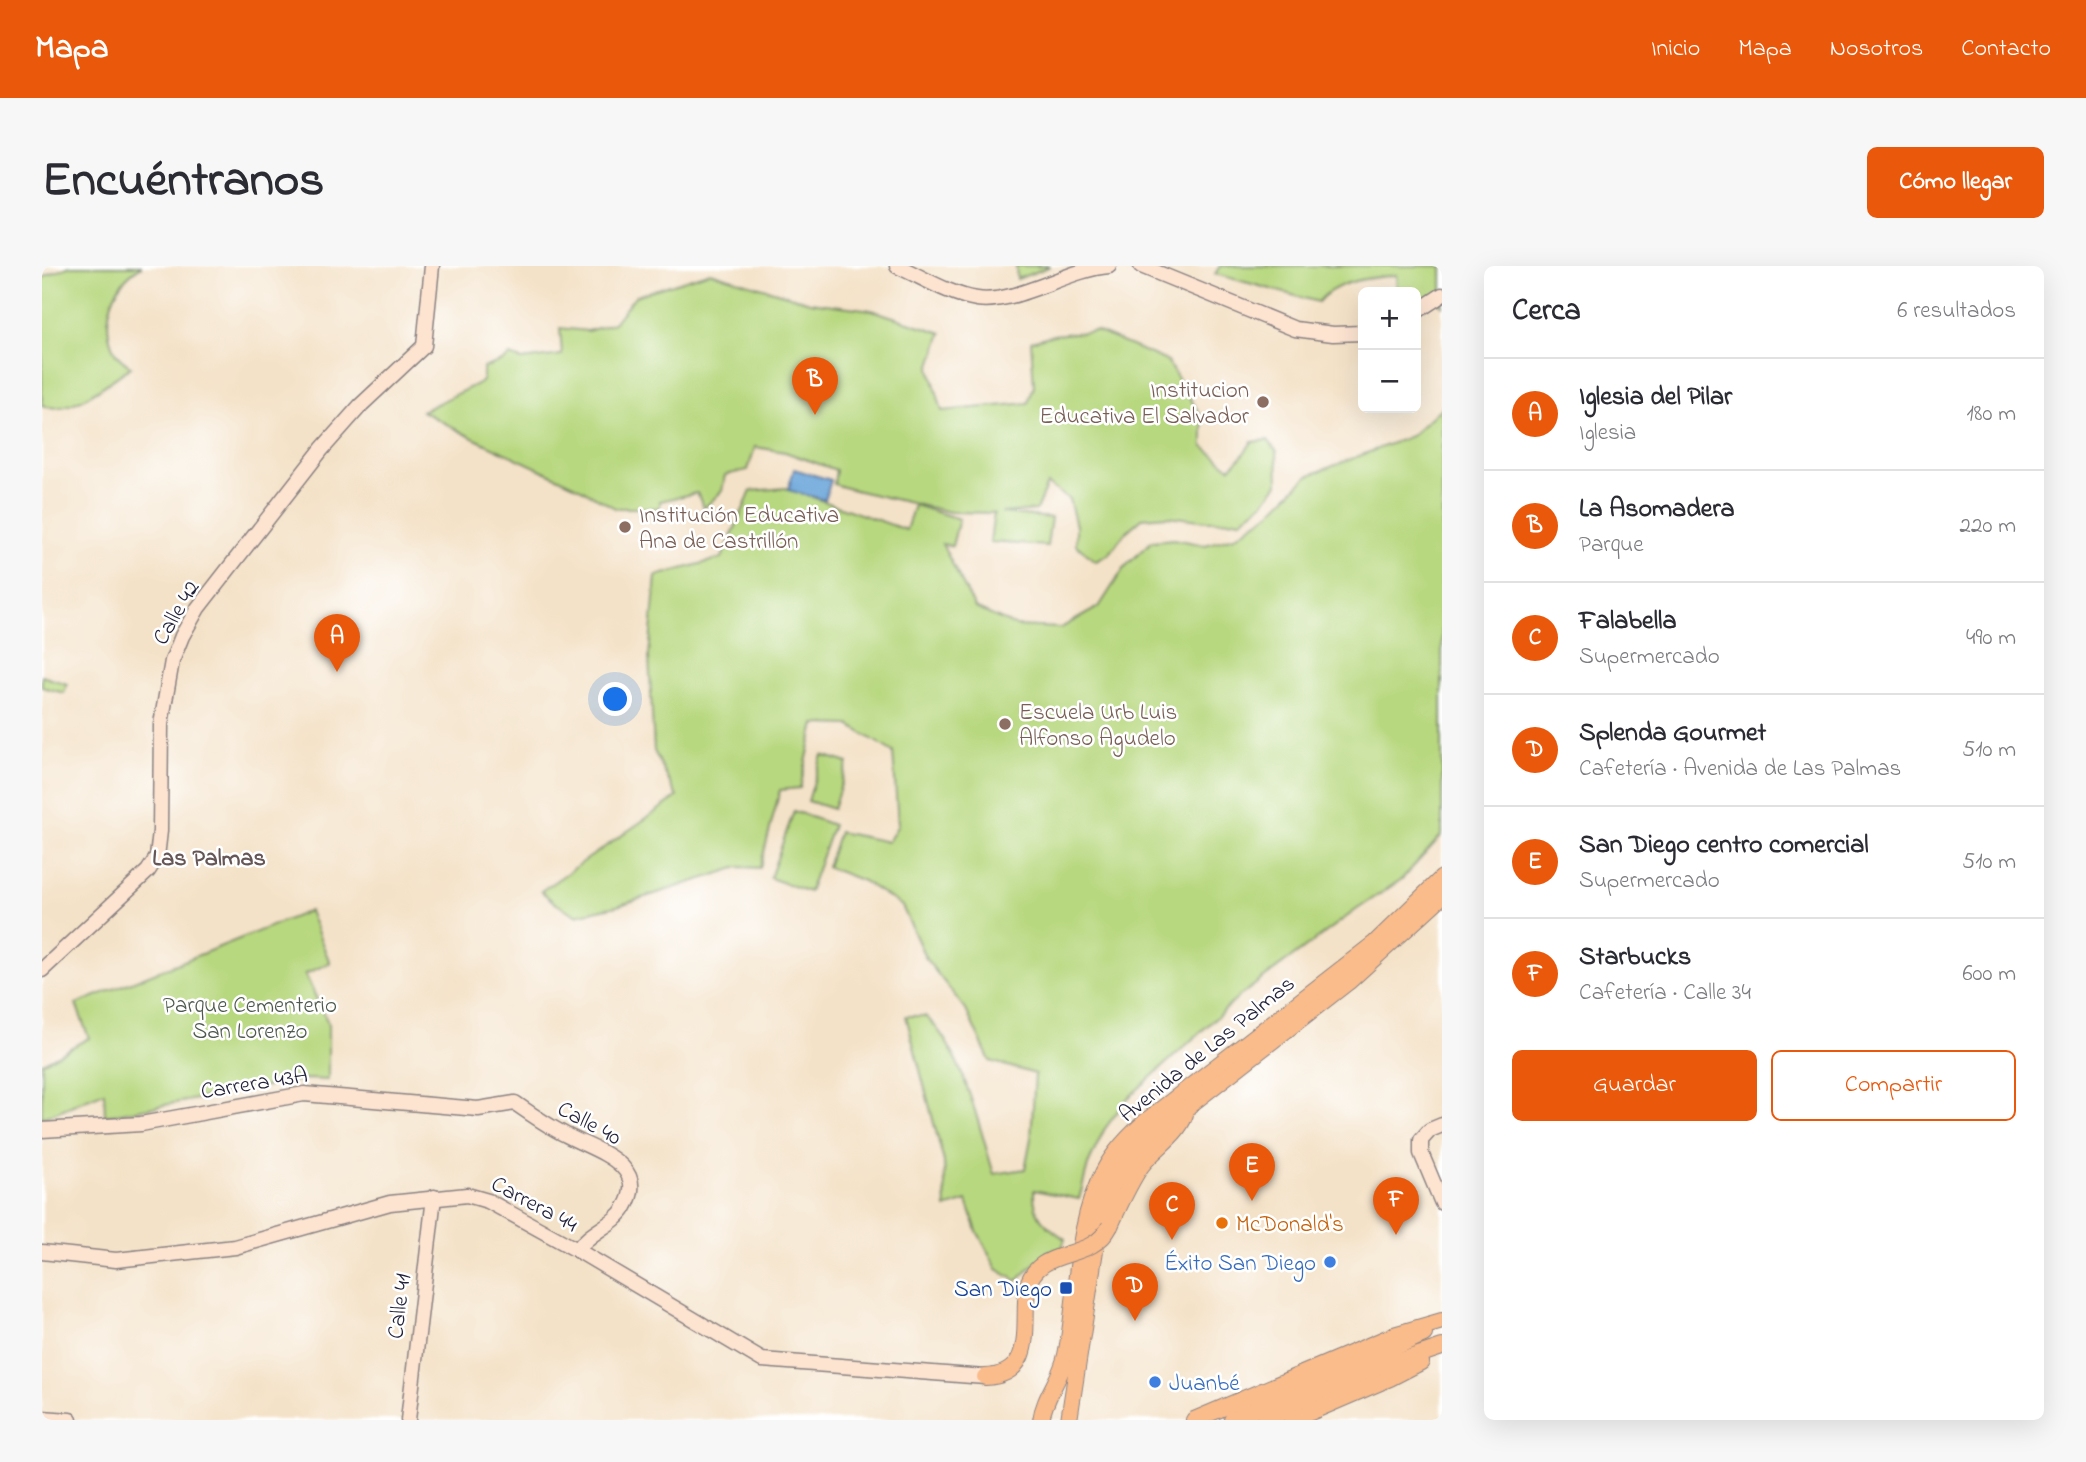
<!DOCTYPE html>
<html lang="es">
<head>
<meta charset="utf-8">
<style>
	:root { --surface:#fff; --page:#f7f7f7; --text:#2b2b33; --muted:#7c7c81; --line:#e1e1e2; --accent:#ea580c }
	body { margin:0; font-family:"Indie Flower",sans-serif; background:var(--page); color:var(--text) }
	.controls { position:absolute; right:21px; top:21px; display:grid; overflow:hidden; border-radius:10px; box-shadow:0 7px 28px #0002 }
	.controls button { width:63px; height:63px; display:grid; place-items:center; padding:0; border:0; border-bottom:2px solid var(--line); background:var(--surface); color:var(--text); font:35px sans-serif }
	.you { position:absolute; left:574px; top:434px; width:24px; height:24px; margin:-18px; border:5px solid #fff; border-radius:50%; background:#1a73e8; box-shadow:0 0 0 10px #1a73e833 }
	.badge { display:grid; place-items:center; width:46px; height:46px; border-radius:50%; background:var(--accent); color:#fff; font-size:23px; font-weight:700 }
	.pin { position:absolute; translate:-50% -58px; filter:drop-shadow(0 2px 4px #0008) }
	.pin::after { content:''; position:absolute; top:37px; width:24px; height:21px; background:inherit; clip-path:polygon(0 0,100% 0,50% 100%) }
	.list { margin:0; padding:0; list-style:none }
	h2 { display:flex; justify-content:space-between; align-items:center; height:91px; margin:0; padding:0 28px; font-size:30px }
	h2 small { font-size:23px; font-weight:400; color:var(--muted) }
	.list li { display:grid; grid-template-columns:46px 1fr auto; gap:21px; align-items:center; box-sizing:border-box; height:112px; padding:0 28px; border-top:2px solid var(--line) }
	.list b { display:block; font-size:26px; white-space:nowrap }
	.list p { margin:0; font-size:23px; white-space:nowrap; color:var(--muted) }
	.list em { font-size:23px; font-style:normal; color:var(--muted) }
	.actions { display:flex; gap:14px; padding:21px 28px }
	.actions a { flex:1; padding:16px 0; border:2px solid var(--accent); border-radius:10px; text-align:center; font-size:24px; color:var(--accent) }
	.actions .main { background:var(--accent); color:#fff }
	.map { position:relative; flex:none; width:1400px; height:1154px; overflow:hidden; border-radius:10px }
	header { display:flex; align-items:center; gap:42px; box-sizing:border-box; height:98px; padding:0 35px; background:var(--accent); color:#fff }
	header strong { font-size:33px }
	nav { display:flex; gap:38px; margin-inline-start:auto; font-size:24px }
	.intro { display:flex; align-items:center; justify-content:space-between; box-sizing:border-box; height:168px; padding:0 42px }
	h1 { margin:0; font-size:49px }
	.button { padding:18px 32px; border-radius:10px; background:var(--accent); color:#fff; font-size:24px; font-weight:700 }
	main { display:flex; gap:42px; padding:0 42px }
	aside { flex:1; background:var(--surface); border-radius:10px; box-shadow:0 7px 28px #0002 }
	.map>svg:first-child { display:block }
	.green { fill:#b8d87f; stroke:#6d7d5d; stroke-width:2 }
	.water { fill:#69a4d9; stroke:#46638a; stroke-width:2 }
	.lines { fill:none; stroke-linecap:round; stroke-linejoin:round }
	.secondary-casing { stroke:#8b8282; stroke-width:17 }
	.primary-casing { stroke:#8b8282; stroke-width:18 }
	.secondary { stroke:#fde4d1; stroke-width:14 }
	.primary { stroke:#fabc8b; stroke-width:16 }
	.primary-bridge-casing { stroke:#8b8282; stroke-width:18; stroke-linecap:butt }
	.primary-bridge { stroke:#fabc8b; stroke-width:16 }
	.education-dot { fill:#8d6e63; stroke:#fff; stroke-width:2.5 }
	.food-dot { fill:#e8710a; stroke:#fff; stroke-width:2.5 }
	.shop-dot { fill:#3f7fe0; stroke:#fff; stroke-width:2.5 }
	.transit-dot { fill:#1a4fb4; stroke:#fff; stroke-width:2.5 }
	.labels { text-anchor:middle; stroke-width:5; stroke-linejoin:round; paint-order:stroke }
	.education-label { font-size:23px; fill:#785e54; stroke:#fff; text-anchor:start }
	.street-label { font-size:23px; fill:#22223b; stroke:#fff }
	.park-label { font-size:23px; fill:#4f594f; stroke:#fff }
	.food-label { font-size:23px; fill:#c56008; stroke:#fff; text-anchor:start }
	.shop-label { font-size:23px; fill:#366cbe; stroke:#fff; text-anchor:end }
	.transit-label { font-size:23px; fill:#164399; stroke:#fff; text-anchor:end }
	.neighbourhood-label { font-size:24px; font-weight:bold; fill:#655657; stroke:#fff }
</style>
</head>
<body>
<header>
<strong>Mapa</strong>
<nav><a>Inicio</a><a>Mapa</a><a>Nosotros</a><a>Contacto</a></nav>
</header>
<div class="intro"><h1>Encuéntranos</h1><a class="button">Cómo llegar</a></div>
<main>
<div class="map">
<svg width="1400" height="1154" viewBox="0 0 1400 1154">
	<rect width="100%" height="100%" fill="#fff"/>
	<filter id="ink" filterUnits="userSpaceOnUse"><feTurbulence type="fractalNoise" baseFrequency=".0143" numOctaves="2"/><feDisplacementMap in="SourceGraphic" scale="14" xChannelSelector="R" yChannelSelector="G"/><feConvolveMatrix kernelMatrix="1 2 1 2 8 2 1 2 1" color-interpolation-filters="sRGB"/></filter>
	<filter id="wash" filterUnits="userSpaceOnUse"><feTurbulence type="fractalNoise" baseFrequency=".00686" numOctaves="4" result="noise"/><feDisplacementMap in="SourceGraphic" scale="28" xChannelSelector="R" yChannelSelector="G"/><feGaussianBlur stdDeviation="1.57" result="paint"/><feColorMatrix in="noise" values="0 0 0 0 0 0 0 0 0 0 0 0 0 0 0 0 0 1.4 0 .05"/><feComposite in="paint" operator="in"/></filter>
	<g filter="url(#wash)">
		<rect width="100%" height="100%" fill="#f4e2c8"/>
		<g class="green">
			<path d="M28,0H100C71,16 57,55 73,86C76,92 84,97 89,101C66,116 26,152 0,139V12Z"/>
			<path d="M974,0H1009L975,13Z"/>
			<path d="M1178,0H1400V39L1394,33L1374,36V26H1355L1354,9C1326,13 1296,13 1276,36L1173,8Z"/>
			<path d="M668,6L768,36L830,44L900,67L888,102L900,145L986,137L992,120L989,75L1011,69L1054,65L1125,95L1161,153V180L1188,202L1200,190L1210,176L1226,174L1235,186L1236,218L1221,237L1199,254L1166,255L1125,250L1100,252L1083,267L1067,288L1054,295L1034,279V260L1027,233L1005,218L994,244L959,247L1009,252L1005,280L948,276L952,247L908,246L808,223L792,218L794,204L743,186L713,181L706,204L683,209L680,225L662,242L655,227L618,235V242H573L530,218L431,172L380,145L441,115V102L463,94L467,90L480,94L520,89L518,62L546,65L572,57L593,30Z"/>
			<path d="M1400,141V569L1360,613L1314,644L1199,729L1084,834L1062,864L1046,899L1037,933L992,924C991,951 1003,959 1023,973L1020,982L1005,986L975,1015L955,1003L935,965L925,935L904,942L902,896L864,750H883C920,781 937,861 952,908L983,903L989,872L993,808L948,795L924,744L884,693L860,640L821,615L785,601L797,566L846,576L856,559L851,486L807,459L773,458L758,522L738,524L718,602L697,601L575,640L534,649L513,637L499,625L635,531L612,485L607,390L614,310L680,292L709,225L744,222L864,264L872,239L917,253L910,280L900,278L933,342L974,360L1019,362L1057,341L1082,302L1110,275L1132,273L1163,279L1192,271L1228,247L1265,210L1369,170Z"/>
			<path d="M0,410L25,418L22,427L0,421Z"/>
			<path d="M780,489L806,497L791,543L766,535Z"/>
			<path d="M752,545L791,559L767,626L728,612Z"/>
			<path d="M267,645L288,697L263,708L286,757V814L263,813L63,850L62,826L0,852V797L47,772L34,738Z"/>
		</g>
		<path class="water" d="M752,203L789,214L783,234L746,224Z"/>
	</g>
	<g filter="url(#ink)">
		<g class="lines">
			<defs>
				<g id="secondary">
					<path d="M855,0C880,11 908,29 935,33C973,39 1026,3 1067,0"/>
					<path d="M1099,0L1253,63L1291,68L1321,67"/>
					<path d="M1374,46L1400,29"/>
					<path d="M0,704L106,605L115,591L118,565L119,458L130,395L140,370L156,342L280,183L319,139L382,80L390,0"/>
					<path d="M1400,859L1388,864L1379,874V887L1400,937"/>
					<path d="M0,864L99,858L262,828L436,843L473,837C490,849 506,860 524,869C551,884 608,898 583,941C573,959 548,965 535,984"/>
					<path d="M0,986L74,994L193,981L348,937L425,929L446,935L535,984L720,1094L943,1111"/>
					<path d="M0,1152L28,1154"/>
					<path d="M366,1154L392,931"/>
				</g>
				<g id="primary">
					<path d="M1068,960C1077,940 1086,919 1099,900C1112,882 1140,867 1144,844"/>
					<path d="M943,1111C995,1109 980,1059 985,1022"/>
					<path d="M999,1154C1002,1131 1019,1113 1024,1089C1037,1029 1032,960 1062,905C1073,884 1090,867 1108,852L1333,677L1400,612"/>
					<path d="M1027,1154L1057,958L1069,921L1083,896L1117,863L1306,716L1400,630"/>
					<path d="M1152,1154L1352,1069L1400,1055"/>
					<path d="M1190,1154L1382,1068"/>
					<path d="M1223,1154L1344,1100L1400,1081"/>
					<path d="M1250,1154L1348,1112L1379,1096"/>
				</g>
			</defs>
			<use href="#secondary" class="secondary-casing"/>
			<use href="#primary" class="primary-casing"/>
			<use href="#secondary" class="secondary"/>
			<use href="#primary" class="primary"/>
			<defs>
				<path id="primary-bridge" d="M985,1022C996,978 1049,998 1068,960"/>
			</defs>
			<use href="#primary-bridge" class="primary-bridge-casing"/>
			<use href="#primary-bridge" class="primary-bridge"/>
		</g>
	</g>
	<g class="education-dot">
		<circle cx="1221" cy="136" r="7"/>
		<circle cx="583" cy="261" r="7"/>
		<circle cx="963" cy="458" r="7"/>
	</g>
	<circle class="food-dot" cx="1180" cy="957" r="7"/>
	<g class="shop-dot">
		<circle cx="1288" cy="996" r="7"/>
		<circle cx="1113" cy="1116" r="7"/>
	</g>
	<rect class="transit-dot" x="1017" y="1015" width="14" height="14" rx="3.5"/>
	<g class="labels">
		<g class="education-label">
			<text x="1207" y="131" text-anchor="end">Institucion<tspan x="1207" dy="26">Educativa El Salvador</tspan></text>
			<text x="597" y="256">Institución Educativa<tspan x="597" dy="26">Ana de Castrillón</tspan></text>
			<text x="977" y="453">Escuela Urb Luis<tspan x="977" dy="26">Alfonso Agudelo</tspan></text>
		</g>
		<g class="street-label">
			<text transform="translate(133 346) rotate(-60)" y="8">Calle 42</text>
			<text transform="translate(1164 782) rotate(-39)" y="8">Avenida de Las Palmas</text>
			<text transform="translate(212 816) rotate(-9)" y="8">Carrera 43A</text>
			<text transform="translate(548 856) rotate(28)" y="8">Calle 40</text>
			<text transform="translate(493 937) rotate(28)" y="8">Carrera 44</text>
			<text transform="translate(356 1040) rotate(-83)" y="8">Calle 41</text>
		</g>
		<g class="park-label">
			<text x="208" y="746">Parque Cementerio<tspan x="208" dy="26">San Lorenzo</tspan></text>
		</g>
		<g class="food-label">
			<text x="1194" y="965">McDonald's</text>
		</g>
		<g class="shop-label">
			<text x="1274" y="1004">Éxito San Diego</text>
			<text x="1127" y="1124" text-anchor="start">Juanbé</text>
		</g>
		<g class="transit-label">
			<text x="1010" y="1030">San Diego</text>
		</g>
		<g class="neighbourhood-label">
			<text x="167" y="599">Las Palmas</text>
		</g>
	</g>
</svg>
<div class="controls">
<button>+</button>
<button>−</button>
</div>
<div class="you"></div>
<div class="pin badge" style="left:295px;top:406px">A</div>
<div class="pin badge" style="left:773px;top:149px">B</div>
<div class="pin badge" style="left:1130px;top:974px">C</div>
<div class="pin badge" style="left:1093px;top:1055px">D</div>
<div class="pin badge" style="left:1210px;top:935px">E</div>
<div class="pin badge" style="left:1354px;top:969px">F</div>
</div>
<aside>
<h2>Cerca<small>6 resultados</small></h2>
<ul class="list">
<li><span class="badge">A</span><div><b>Iglesia del Pilar</b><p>Iglesia</p></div><em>180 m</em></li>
<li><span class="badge">B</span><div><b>La Asomadera</b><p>Parque</p></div><em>220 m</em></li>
<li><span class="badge">C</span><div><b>Falabella</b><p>Supermercado</p></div><em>490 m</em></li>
<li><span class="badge">D</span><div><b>Splenda Gourmet</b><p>Cafetería · Avenida de Las Palmas</p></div><em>510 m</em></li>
<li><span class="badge">E</span><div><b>San Diego centro comercial</b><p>Supermercado</p></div><em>510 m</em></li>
<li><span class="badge">F</span><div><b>Starbucks</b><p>Cafetería · Calle 34</p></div><em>600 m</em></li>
</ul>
<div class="actions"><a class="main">Guardar</a><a>Compartir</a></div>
</aside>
</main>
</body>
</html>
